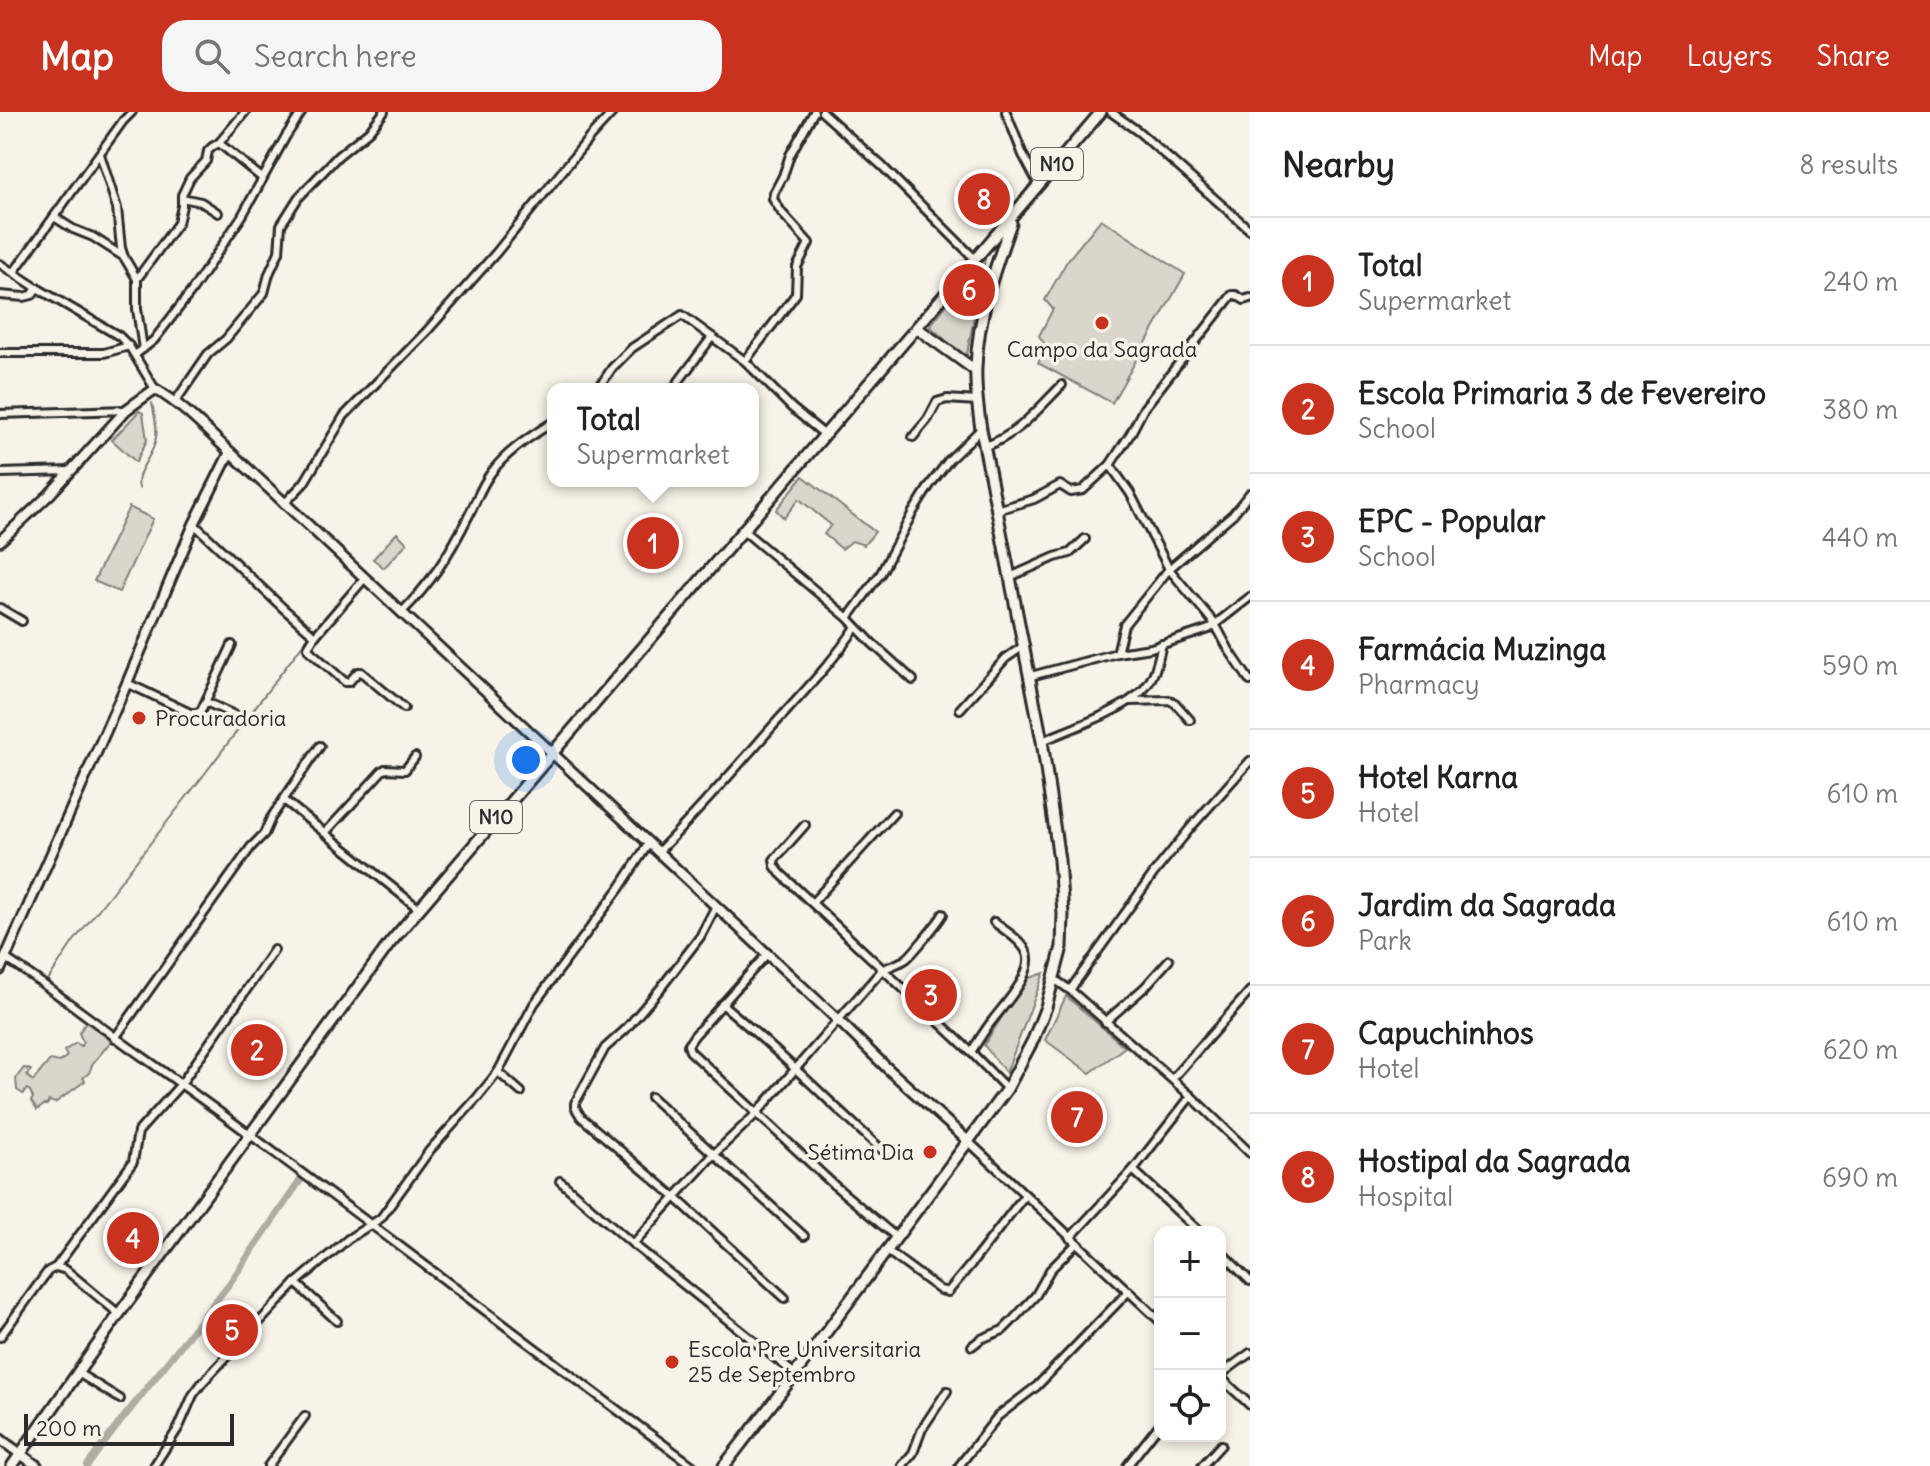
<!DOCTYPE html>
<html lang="en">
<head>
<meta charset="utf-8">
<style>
	:root { --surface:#fff; --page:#f6f6f6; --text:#222; --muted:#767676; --line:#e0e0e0; --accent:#c8321e }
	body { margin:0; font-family:Delius,sans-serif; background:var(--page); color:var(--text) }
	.controls { position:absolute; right:24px; bottom:24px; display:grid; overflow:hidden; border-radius:16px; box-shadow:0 4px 12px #0003 }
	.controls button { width:72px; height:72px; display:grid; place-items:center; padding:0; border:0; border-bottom:2px solid var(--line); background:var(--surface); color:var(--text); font:40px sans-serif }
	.scale { position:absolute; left:24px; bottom:20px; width:210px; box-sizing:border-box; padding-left:8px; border:4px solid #2b2b2b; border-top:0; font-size:22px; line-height:28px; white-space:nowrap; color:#2b2b2b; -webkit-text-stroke:6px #f7f3e8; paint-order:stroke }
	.you { position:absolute; left:526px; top:648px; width:28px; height:28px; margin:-20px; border:6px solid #fff; border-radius:50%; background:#1a73e8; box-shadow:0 0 0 12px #1a73e833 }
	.badge { display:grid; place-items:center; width:52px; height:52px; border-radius:50%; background:var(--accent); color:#fff; font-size:26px; font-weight:700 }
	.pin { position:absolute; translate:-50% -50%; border:4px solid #fff; box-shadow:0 2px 8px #0006 }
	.popup { position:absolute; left:547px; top:271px; width:212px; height:104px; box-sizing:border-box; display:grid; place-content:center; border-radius:16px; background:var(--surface); filter:drop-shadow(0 2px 6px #0005); font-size:26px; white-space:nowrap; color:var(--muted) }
	.popup b { font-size:30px; color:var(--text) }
	.popup::after { content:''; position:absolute; left:50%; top:100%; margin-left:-16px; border:16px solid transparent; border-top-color:var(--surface) }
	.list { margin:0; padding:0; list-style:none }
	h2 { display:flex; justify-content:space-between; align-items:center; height:104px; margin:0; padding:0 32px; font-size:34px }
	h2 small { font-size:26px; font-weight:400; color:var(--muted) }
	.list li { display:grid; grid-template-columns:52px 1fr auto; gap:24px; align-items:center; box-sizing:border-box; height:128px; padding:0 32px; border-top:2px solid var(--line) }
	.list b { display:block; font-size:30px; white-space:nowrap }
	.list p { margin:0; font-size:26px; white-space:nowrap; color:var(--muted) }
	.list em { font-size:26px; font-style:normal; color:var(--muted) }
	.icon { flex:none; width:44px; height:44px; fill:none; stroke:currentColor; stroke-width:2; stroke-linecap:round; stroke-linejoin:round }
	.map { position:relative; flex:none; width:1250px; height:1354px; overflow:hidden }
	header { display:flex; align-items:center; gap:48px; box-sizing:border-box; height:112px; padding:0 40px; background:var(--accent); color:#fff }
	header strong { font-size:38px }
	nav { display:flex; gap:44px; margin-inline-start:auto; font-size:28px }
	.search { width:560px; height:72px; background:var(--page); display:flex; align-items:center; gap:20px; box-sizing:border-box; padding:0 28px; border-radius:24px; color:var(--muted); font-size:30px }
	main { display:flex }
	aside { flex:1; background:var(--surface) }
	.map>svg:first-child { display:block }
	.green { fill:#dad6cc; stroke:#82807c; stroke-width:2 }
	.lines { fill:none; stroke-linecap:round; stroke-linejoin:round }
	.stream { stroke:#7a7874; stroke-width:2 }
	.canal { stroke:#afaca4; stroke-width:7 }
	.street-casing { stroke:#2b2b2b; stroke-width:12 }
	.secondary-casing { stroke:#2b2b2b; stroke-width:14 }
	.primary-casing { stroke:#2b2b2b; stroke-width:15 }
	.street { stroke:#f7f3e8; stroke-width:6 }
	.secondary { stroke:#f7f3e8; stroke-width:8 }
	.primary { stroke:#f7f3e8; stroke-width:9 }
	.poi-dot { fill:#c8321e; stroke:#f7f3e8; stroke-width:3 }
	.labels { text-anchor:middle; stroke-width:7; stroke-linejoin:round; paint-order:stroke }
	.shield { fill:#f7f3e8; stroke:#686764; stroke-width:2 }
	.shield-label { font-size:20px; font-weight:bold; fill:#2b2b2b }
	.poi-label { font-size:22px; fill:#2b2b2b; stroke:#f7f3e8; text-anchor:start }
</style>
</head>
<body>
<header>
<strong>Map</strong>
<div class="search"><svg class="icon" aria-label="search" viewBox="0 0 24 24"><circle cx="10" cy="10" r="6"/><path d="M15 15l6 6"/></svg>Search here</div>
<nav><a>Map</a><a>Layers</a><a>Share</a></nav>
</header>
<main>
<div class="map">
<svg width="1250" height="1354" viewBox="0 0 1250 1354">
	<rect width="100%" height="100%" fill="#f7f3e8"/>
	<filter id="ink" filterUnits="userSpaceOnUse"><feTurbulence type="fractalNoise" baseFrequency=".0125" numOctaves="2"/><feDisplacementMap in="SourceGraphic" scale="16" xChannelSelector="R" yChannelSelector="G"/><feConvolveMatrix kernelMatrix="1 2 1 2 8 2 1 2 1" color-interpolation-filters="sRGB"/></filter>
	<g filter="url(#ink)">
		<g class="green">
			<path d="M1101,107L1185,162L1112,291L1038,251L1046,234L1039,224L1053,197L1045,188L1067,149Z"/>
			<path d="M986,142L966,247L930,214Z"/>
			<path d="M139,299L143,301L147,328L136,350L112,328Z"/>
			<path d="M803,364L875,420L864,433L852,429L842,437L824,422L831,413L799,387L784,406L776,398Z"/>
			<path d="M129,395L153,407L119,480L94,469Z"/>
			<path d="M397,421L407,431L384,456L373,447Z"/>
			<path d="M1044,861L1006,961L984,933L1026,867Z"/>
			<path d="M1066,884L1125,935L1090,961L1045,928Z"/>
			<path d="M86,910L113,927L93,951L89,961L83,966L85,969L55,991L49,989L47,993H44L37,998L31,989L33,986L30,979L27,977L23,982L17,978L16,966L24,956L31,958L27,964L33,969L50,948L60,950L67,944L64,939L76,931L81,934L83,930L79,921Z"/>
		</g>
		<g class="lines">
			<g class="stream">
				<path d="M0,156L11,163"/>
				<path d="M102,218L117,227L122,233"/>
				<path d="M136,251L149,274"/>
				<path d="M139,376C134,358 155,344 156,325C158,315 154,302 152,291"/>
				<path d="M46,871L73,830L203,664L310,523"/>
			</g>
			<path class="canal" d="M87,1354L117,1314L229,1172L304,1063"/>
			<defs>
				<g id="street">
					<path d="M822,0L882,54L975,147"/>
					<path d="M1006,0L1023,43L1039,73"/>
					<path d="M1111,0L1139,20L1250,118"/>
					<path d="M219,31L262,66"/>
					<path d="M100,42L117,96L121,136L124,145L137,167V197L143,237"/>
					<path d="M182,86L201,90L218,101"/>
					<path d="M54,105L73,117L93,125L124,145"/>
					<path d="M0,152L37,176L119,224L129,234L155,277"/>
					<path d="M14,160L123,9L132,0"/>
					<path d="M137,167L178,111L182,94V83L190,66L206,49L208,39L212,35L219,31L245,0"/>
					<path d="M0,183L24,185L32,183L37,176"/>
					<path d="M0,241H104L129,234"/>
					<path d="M135,243L154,228L191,180L242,104L286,24L302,0"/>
					<path d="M745,249L792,296L825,323"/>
					<path d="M598,277L612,256L632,236L682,203L745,249L796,182L797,155L809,131L782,101L773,87L774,81L783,64L790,43L814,0"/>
					<path d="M673,277L712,225"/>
					<path d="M175,290L208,242L226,227L264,181L269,162L279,140L281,113L298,86L338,44L369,19L384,0"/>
					<path d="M0,302L126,298"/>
					<path d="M913,325L928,307L937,290L947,287L977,289"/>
					<path d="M985,334C1017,324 1039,296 1062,273"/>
					<path d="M1110,353L1130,381L1169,457L1215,512L1229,538L1250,569"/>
					<path d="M0,361L70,359"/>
					<path d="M284,392L304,371L344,304L427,219L496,141L590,25L613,0"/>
					<path d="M997,398L1034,387L1060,373L1071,380L1083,378L1110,353L1131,321L1144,296L1232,183H1236L1244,188L1250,186"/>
					<path d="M194,412L284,497L315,524L308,535L309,538L345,570H349L358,560H361L404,596"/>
					<path d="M744,419L848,506L872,531L913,568"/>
					<path d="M1010,465L1055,445L1070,441L1085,427"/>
					<path d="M0,496L22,509"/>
					<path d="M401,501C431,471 449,443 468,405C476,390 481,374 491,361C507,339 530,325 553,310"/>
					<path d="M848,506L881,461L913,400L930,373L949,348L981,317"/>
					<path d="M315,524L365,466"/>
					<path d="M1117,541L1124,513L1169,457L1233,402L1250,381"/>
					<path d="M1031,564L1117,541L1151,536L1209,517L1250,485"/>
					<path d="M127,571L190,601H197L201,599L232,533"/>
					<path d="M1131,589L1169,588L1175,591L1190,608"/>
					<path d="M206,590L245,608"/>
					<path d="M960,597L1006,546L1025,533"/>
					<path d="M1042,629C1070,617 1123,599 1143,578C1155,566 1158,548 1162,532"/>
					<path d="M284,688L418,796"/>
					<path d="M805,713L774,748L775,754L780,761L971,940L1007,977"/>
					<path d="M325,721L382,659L385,657L405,658L415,645"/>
					<path d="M659,739C698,700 735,657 772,615C801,583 832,551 856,515"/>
					<path d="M813,790L894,701"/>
					<path d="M716,794L700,825L660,877L625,918L605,936L575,991V995L581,1005L676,1086L785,1186"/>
					<path d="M767,842L694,924L688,933L690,939L834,1073L896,1125"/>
					<path d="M5,846C53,877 97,913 143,945C329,1077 509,1219 693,1354"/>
					<path d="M1054,867L1070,878L1191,984L1250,1041"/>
					<path d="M1070,878L1154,761L1192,714L1250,649"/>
					<path d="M722,892C778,938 828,989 881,1037"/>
					<path d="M1105,910L1145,875L1169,848"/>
					<path d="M115,926L251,735L264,722L271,706L320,634"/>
					<path d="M971,940C978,930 984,919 992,909C1003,894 1037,859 1026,839C1020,827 1004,818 994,810"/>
					<path d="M498,960L521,980"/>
					<path d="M1172,967L1250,879"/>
					<path d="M651,985L804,1124"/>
					<path d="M968,1029L1160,1209"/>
					<path d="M1133,1058L1200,1120"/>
					<path d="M560,1069L633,1132"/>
					<path d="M1070,1126L1133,1058L1191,984"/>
					<path d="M886,1138L940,1178L948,1180L972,1151L1025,1083"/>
					<path d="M1220,1139L1250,1169"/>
					<path d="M56,1155L133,1050L138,1020L181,972L274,838"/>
					<path d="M296,1171L337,1209"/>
					<path d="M0,1225L48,1159L56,1155L66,1158L119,1202"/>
					<path d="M972,1234L981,1227L1003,1218L1012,1209L1036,1183L1050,1158L1077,1131"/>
					<path d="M78,1261L120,1287"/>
					<path d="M795,1262L633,1132L714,1042L757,1001L882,858C890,854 901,851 906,847C911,844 941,807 943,802"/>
					<path d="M1220,1263L1250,1241"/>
					<path d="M1220,1265L1250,1293"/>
					<path d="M154,1354L179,1315L193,1283L202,1271L296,1171L348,1127L381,1106L430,1038L477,986L498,960L534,892L619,777L649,731"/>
					<path d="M268,1354L305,1304"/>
					<path d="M902,1354L913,1341L922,1317L947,1279"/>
					<path d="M959,1354L998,1304L1037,1274L1129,1179"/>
					<path d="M1127,1354L1160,1312"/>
					<path d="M1202,1354L1221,1333"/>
				</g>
				<g id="secondary">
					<path d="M0,429L50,382L126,298L155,277C183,293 206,318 230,340L839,909L886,955L968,1029"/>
					<path d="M0,858L127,571L194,412L230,340"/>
					<path d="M0,1327L37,1354"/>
				</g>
				<g id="primary">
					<path d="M917,216L975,258"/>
					<path d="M12,1354L119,1202L390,831L1101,0"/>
					<path d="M724,1354L795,1262L1007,977L1033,928L1046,895L1062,835L1063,802L1059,748L1042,629L981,317C978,297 975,275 976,255C978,204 994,158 1011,111"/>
				</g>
			</defs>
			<use href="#street" class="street-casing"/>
			<use href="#secondary" class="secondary-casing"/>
			<use href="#primary" class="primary-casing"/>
			<use href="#street" class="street"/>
			<use href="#secondary" class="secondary"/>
			<use href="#primary" class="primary"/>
		</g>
	</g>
	<g class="poi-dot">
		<circle cx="1102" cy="211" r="8"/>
		<circle cx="139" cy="606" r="8"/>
		<circle cx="930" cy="1040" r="8"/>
		<circle cx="672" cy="1250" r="8"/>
	</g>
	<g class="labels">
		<g class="shield">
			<rect x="1031" y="36" width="52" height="32" rx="6"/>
			<rect x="470" y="689" width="52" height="32" rx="6"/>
		</g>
		<g class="shield-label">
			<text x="1057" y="59">N10</text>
			<text x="496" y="712">N10</text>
		</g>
		<g class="poi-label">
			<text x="1102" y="245" text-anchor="middle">Campo da Sagrada</text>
			<text x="155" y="614">Procuradoria</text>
			<text x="914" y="1048" text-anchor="end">Sétima Dia</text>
			<text x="688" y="1245">Escola Pre Universitaria<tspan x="688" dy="25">25 de Septembro</tspan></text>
		</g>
	</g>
</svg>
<div class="controls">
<button>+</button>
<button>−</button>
<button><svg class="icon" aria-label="locate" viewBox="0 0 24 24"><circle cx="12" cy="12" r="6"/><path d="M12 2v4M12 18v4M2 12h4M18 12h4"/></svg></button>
</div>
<div class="scale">200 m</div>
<div class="you"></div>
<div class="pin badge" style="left:653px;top:431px">1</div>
<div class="popup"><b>Total</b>Supermarket</div>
<div class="pin badge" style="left:257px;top:938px">2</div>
<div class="pin badge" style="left:931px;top:883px">3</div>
<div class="pin badge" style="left:133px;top:1126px">4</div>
<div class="pin badge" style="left:232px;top:1218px">5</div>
<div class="pin badge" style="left:969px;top:178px">6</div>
<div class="pin badge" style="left:1077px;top:1005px">7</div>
<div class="pin badge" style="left:984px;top:87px">8</div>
</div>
<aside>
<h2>Nearby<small>8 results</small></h2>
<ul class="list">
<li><span class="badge">1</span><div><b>Total</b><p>Supermarket</p></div><em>240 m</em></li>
<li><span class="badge">2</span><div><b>Escola Primaria 3 de Fevereiro</b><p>School</p></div><em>380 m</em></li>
<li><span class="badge">3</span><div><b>EPC - Popular</b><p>School</p></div><em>440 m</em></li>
<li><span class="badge">4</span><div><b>Farmácia Muzinga</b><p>Pharmacy</p></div><em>590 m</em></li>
<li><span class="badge">5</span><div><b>Hotel Karna</b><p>Hotel</p></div><em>610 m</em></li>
<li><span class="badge">6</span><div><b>Jardim da Sagrada</b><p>Park</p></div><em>610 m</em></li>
<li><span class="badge">7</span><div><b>Capuchinhos</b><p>Hotel</p></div><em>620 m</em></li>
<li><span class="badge">8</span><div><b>Hostipal da Sagrada</b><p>Hospital</p></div><em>690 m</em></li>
</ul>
</aside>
</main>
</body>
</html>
